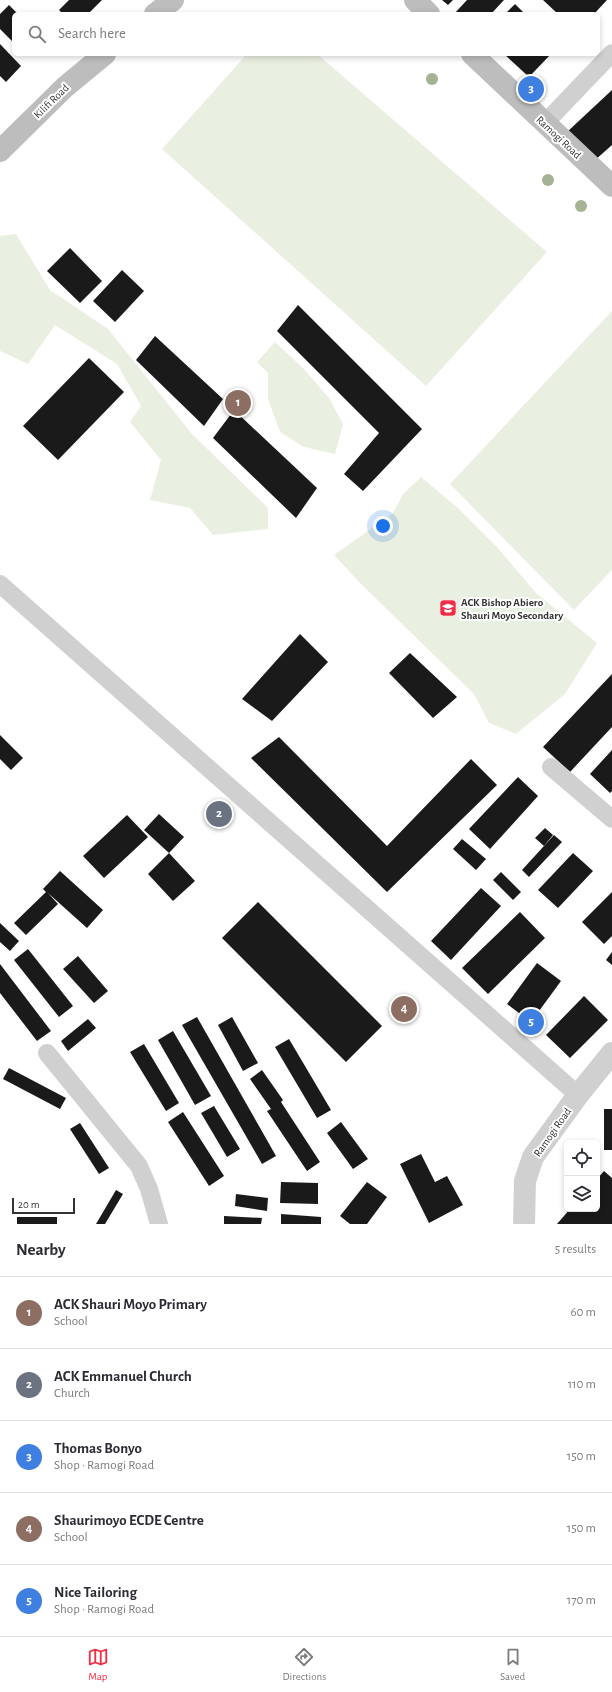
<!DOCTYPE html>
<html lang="en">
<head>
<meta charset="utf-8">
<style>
	:root { --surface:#fff; --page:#f7f7f7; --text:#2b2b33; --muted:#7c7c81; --line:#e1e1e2; --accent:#f32c46 }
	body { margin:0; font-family:"Alegreya Sans",sans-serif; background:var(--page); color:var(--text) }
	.controls { position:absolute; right:12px; bottom:12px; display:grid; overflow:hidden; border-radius:6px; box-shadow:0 2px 6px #0003 }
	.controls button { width:36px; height:36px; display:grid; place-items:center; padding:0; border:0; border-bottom:1px solid var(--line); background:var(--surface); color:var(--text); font:20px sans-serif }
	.scale { position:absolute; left:12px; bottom:10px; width:63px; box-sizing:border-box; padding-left:4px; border:2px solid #333; border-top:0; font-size:11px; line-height:14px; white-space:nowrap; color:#333; -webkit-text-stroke:3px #fff; paint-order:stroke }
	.you { position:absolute; left:383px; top:526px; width:14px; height:14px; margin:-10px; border:3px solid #fff; border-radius:50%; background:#1a73e8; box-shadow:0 0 0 6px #1a73e833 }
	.badge { display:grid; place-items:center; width:26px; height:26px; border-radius:50%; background:var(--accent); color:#fff; font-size:13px; font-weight:700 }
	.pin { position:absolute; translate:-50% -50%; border:2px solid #fff; box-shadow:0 1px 4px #0006 }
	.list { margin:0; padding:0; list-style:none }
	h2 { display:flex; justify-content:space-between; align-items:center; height:52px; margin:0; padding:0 16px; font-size:17px }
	h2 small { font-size:13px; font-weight:400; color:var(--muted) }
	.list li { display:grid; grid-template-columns:26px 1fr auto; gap:12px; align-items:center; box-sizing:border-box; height:72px; padding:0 16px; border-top:1px solid var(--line) }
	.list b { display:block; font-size:15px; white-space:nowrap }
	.list p { margin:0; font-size:13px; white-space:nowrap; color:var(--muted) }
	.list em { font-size:13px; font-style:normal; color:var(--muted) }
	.icon { flex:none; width:22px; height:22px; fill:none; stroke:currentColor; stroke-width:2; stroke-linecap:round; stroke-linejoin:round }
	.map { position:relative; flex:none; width:612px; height:1224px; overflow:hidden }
	.search { position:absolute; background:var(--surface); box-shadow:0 2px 6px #0003; left:12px; right:12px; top:12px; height:44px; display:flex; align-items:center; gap:10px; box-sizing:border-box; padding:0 14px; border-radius:6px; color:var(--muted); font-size:15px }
	.sheet { height:412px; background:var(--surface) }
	nav { display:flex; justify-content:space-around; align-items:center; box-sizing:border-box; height:56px; border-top:1px solid var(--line); background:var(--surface); font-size:11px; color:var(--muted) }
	nav a { display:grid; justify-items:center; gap:2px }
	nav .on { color:var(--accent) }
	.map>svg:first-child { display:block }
	.green { fill:#eaf0e1 }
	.building { fill:#1a1a1a }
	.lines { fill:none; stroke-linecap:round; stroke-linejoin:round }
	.minor { stroke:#d0d0d0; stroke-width:18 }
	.tertiary { stroke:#d0d0d0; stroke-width:22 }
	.secondary { stroke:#bdbdbd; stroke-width:22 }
	.tree { fill:#a4b393 }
	.labels { text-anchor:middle; stroke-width:4; stroke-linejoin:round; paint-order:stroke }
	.street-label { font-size:11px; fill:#333; stroke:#fff }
	.poi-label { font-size:11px; font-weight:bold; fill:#333; stroke:#fff; text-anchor:start }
</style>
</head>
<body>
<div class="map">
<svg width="612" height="1224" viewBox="0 0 612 1224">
	<rect width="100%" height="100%" fill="#fff"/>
	<g class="green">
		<path d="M247,54H317L547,252L426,386L162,149Z"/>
		<path d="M16,234L50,290L108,329L192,434L268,508V529L213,535L190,508L150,500L161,460L130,422L141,406L117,364L55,325L28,364L0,351V236Z"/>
		<path d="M612,311V570L574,610L450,484Z"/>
		<path d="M275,342L303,368L329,398L343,424L335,454L304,447L280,432L268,399V373L257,362Z"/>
		<path d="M421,477L459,509L497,547L536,593L597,643L565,694L516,734L489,723L474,694L362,585L334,555L393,513L403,494Z"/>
	</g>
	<g class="building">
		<path d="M69,0H102L88,14H63L59,10Z"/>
		<path d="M442,0H453L448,5Z"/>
		<path d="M467,0H504L491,14H454Z"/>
		<path d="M543,0H607L594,14H558Z"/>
		<path d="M515,4L525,14H505Z"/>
		<path d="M9,5L18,14H14V43L0,29V14Z"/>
		<path d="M0,44L21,66L6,82L0,76Z"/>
		<path d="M504,54H551L529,77Z"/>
		<path d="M612,90V145L594,161L567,132Z"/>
		<path d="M70,248L102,281L80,303L47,271Z"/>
		<path d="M122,270L144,291L115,322L93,301Z"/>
		<path d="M298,305L422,429L363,491L344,474L379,433L277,331Z"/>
		<path d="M155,336L223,399L204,426L136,360Z"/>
		<path d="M89,358L124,392L58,460L23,426Z"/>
		<path d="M234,410L317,488L296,518L213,438Z"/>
		<path d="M300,634L328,662L272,721L242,699Z"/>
		<path d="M410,653L457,697L433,718L389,673Z"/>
		<path d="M612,674V727L570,772L543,747Z"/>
		<path d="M0,735L23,758L11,770L0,759Z"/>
		<path d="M279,737L387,846L471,759L497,785L387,892L251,758Z"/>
		<path d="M612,750V791L610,793L590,774Z"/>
		<path d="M518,777L538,796L490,849L469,829Z"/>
		<path d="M159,814L184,837L169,853L144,830Z"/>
		<path d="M127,815L148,837L104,878L83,856Z"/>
		<path d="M545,828L553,835L544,846L535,838Z"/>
		<path d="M554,835L562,842L529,877L522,870Z"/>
		<path d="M462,839L486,859L476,870L453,849Z"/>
		<path d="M169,853L195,881L173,901L148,874Z"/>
		<path d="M573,853L593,871L558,908L538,890Z"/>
		<path d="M60,871L103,910L87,928L48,893L58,904L26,935L14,923L46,892L43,889Z"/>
		<path d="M501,872L521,892L513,900L493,880Z"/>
		<path d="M481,888L501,906L451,960L431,941Z"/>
		<path d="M612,892V936L604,944L582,922Z"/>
		<path d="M258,902L382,1026L346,1062L222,938Z"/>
		<path d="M520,912L545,938L488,994L462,968Z"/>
		<path d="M0,923L19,941L10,951L0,942Z"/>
		<path d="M28,949L73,1006L59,1017L14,960Z"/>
		<path d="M612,952V965L606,960Z"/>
		<path d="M78,956L108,991L94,1003L63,969Z"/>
		<path d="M537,963L561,981L531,1022L507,1004Z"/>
		<path d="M0,964L51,1031L37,1041L0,993Z"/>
		<path d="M584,996L608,1020L570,1058L546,1035Z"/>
		<path d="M197,1017L276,1156L262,1164L182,1025Z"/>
		<path d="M232,1017L258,1063L243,1071L218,1025Z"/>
		<path d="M88,1019L96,1028L68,1051L61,1041Z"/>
		<path d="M173,1031L211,1096L195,1105L158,1040Z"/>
		<path d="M289,1039L331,1110L317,1118L275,1047Z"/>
		<path d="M144,1044L179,1103L166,1111L130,1052Z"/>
		<path d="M9,1068L66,1098L60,1109L3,1079Z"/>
		<path d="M262,1070L283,1100L281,1102L320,1162L307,1171L267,1111L271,1109L250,1079Z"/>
		<path d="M214,1106L240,1149L227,1157L201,1113Z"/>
		<rect x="604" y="1109" width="8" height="41"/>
		<path d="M183,1112L224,1176L209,1186L168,1122Z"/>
		<path d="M341,1122L368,1159L353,1169L327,1133Z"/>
		<path d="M80,1123L109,1168L99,1174L70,1129Z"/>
		<path d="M421,1154L435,1182L447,1176L463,1205L429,1223L400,1164Z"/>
		<path d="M604,1171L612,1178V1224H557L570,1209H597V1179Z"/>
		<path d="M281,1182L318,1183V1204L280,1203Z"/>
		<path d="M367,1182L387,1197L367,1224H350L340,1216Z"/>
		<path d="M116,1190L123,1194L105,1224H96Z"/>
		<path d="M236,1194L268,1198L267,1211L235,1206Z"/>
		<path d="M281,1214L321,1217V1224H281Z"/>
		<path d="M224,1216L262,1218L261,1224H224Z"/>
		<rect x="17" y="1217" width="40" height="7"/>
	</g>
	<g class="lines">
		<g class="minor">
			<path d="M545,123L612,53"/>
			<path d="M0,584L578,1095"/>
			<path d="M551,767L612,819"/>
			<path d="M47,1053L139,1166L149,1189L159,1224"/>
		</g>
		<path class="tertiary" d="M524,1224L525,1181L533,1157L578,1095L612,1053"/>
		<g class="secondary">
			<path d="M415,0L429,14"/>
			<path d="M155,14L173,0"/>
			<path d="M472,54L612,186"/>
			<path d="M0,151L65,87L105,54"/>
		</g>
	</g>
	<g class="tree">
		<circle cx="432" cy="79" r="6"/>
		<circle cx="548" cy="180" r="6"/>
		<circle cx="581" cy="206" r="6"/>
	</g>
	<defs>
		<symbol id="school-square" viewBox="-11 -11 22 22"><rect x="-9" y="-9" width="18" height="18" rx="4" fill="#f32c46" stroke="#fff"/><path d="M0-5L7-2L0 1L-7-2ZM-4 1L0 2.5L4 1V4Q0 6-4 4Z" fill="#fff"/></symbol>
	</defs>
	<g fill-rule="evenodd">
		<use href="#school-square" x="438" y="598" width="20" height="20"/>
	</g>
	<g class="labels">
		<g class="street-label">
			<text transform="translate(51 101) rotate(-44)" y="4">Kilifi Road</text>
			<text transform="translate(559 137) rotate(43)" y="4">Ramogi Road</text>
			<text transform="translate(552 1132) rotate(-55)" y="4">Ramogi Road</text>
		</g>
		<g class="poi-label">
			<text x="461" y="606">ACK Bishop Abiero<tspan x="461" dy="13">Shauri Moyo Secondary</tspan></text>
		</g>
	</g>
</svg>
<div class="controls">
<button><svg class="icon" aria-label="locate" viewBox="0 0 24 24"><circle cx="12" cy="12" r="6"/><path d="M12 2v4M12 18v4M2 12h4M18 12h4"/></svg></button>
<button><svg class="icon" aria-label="layers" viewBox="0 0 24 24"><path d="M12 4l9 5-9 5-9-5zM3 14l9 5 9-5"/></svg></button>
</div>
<div class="scale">20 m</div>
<div class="you"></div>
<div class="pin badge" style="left:238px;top:403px;background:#8d6e63">1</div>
<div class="pin badge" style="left:219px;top:814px;background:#6b7280">2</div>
<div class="pin badge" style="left:531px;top:89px;background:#3f7fe0">3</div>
<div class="pin badge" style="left:404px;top:1009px;background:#8d6e63">4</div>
<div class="pin badge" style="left:531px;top:1022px;background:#3f7fe0">5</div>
<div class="search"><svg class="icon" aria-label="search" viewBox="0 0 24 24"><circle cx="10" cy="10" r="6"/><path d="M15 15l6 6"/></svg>Search here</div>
</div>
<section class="sheet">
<h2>Nearby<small>5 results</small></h2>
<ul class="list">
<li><span class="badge" style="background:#8d6e63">1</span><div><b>ACK Shauri Moyo Primary</b><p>School</p></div><em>60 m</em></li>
<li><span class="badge" style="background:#6b7280">2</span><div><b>ACK Emmanuel Church</b><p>Church</p></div><em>110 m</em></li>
<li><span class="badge" style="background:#3f7fe0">3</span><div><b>Thomas Bonyo</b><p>Shop · Ramogi Road</p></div><em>150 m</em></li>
<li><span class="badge" style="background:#8d6e63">4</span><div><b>Shaurimoyo ECDE Centre</b><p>School</p></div><em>150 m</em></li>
<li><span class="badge" style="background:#3f7fe0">5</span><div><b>Nice Tailoring</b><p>Shop · Ramogi Road</p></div><em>170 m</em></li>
</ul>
</section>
<nav>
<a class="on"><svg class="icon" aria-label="map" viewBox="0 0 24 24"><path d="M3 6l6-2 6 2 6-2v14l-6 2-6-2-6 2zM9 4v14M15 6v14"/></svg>Map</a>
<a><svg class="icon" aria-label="directions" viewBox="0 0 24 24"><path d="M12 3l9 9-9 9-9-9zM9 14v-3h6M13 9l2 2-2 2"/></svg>Directions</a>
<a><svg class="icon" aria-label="saved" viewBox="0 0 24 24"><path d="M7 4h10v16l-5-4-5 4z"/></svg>Saved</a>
</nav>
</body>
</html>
